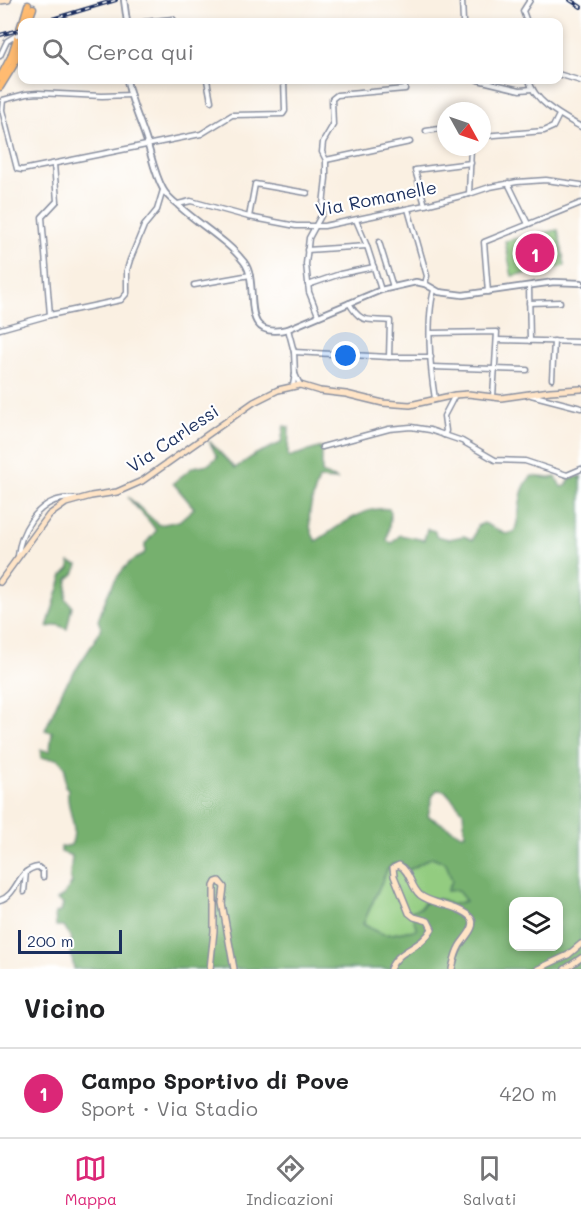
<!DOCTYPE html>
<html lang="it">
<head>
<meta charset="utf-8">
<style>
	:root { --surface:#fff; --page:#f2f2f2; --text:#202124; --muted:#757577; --line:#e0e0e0; --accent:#db2777 }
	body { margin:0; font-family:Mali,sans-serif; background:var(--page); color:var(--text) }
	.controls { position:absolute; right:18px; bottom:18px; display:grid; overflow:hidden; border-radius:12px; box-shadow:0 3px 9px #0003 }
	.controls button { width:54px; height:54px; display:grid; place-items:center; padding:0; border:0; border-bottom:2px solid var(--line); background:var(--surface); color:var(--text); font:30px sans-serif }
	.compass { position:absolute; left:437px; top:102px; width:54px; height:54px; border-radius:50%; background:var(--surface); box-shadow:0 3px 9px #0003; rotate:130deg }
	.scale { position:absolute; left:18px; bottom:15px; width:104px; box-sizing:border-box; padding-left:6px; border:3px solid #1b2f5e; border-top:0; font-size:16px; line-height:21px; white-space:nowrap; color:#1b2f5e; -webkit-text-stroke:4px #fff; paint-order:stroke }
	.you { position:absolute; left:346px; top:356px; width:21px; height:21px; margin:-15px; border:4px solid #fff; border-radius:50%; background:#1a73e8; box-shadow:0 0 0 9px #1a73e833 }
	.badge { display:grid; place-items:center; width:39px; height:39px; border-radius:50%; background:var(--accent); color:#fff; font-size:20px; font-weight:700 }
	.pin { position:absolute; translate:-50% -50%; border:3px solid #fff; box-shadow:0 2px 6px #0006 }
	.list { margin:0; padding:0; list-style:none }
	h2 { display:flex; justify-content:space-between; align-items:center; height:78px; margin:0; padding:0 24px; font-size:26px }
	h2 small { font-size:20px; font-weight:400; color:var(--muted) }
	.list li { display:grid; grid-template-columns:39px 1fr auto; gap:18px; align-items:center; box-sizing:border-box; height:90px; padding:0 24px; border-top:2px solid var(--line) }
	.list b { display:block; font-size:22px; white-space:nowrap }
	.list p { margin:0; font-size:20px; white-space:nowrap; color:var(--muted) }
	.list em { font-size:20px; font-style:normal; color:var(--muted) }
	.icon { flex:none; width:33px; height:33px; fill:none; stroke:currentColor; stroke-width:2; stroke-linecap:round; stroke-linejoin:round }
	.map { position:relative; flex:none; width:581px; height:969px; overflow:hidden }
	.search { position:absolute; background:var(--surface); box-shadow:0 3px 9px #0003; left:18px; right:18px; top:18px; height:66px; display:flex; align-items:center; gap:15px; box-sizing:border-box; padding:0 21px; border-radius:12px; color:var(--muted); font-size:22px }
	.sheet { height:168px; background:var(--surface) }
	nav { display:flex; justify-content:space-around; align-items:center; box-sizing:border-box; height:84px; border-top:2px solid var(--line); background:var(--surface); font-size:16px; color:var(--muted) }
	nav a { display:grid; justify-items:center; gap:3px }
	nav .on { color:var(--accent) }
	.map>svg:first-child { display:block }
	.green { fill:#93cc80; stroke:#577e6f; stroke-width:1.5 }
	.forest { fill:#76b06e; stroke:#487066; stroke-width:1.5; fill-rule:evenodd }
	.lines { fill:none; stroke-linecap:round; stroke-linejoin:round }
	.minor-casing { stroke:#8a90a0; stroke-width:7 }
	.tertiary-casing { stroke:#8a90a0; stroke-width:8 }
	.secondary-casing { stroke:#8a90a0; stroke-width:8 }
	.trunk-casing { stroke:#8a90a0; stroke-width:9 }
	.minor { stroke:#fff; stroke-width:4 }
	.tertiary { stroke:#fff; stroke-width:4.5 }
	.secondary { stroke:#ffe4c6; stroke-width:5 }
	.trunk { stroke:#ffbb71; stroke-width:6 }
	.rail-casing { stroke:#1b2f5e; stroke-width:4 }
	.rail { stroke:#fff; stroke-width:1.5; stroke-dasharray:4.5; stroke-linecap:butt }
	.minor-bridge-casing { stroke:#8a90a0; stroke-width:7; stroke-linecap:butt }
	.minor-bridge { stroke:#fff; stroke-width:4 }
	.labels { text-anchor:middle; stroke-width:4.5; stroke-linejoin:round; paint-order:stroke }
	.street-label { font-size:18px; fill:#1b2f5e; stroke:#fff }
</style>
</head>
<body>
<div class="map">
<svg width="581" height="969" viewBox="0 0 581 969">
	<rect width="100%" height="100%" fill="#fff"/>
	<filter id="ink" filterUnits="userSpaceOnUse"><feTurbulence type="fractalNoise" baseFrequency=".0167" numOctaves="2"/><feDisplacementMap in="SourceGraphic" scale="12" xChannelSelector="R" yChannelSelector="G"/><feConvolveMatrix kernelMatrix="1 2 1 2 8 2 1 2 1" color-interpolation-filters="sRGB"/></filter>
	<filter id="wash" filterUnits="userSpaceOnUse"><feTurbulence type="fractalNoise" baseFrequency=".008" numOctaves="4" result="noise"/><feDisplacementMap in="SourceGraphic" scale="24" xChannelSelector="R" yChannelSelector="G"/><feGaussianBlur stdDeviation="1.35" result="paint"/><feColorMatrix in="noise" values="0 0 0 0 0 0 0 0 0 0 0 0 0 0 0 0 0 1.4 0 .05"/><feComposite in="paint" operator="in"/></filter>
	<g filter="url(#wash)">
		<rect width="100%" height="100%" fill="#faf0e2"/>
		<g class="green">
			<path d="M558,230L565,266L512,276L505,241Z"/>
			<path d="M432,857L446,863L452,881L466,901L451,905L425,901L420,908L417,930C388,932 392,942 363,924L387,870L393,864H401L409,870Z"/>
		</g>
		<g class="forest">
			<path d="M284,426L289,427L288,457L322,447V473L338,480L319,479C312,499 303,522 316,541C337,528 364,505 389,509L391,512L387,541L392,543L400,535L424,540L427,529L435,531L436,536L449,539L464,536L473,540L477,526L484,523L506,534L514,532C522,515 516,490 532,476L549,478L556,477L561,487L566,486L570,479L581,476V969H74L70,947L72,939L64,926H56L55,913L61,912L63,904L57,900L63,896L72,883L70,877L72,856L61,852V847L71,845C80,826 65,809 68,789L65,786V767L58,759L41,758V750L50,751L52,732L45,730L63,689L92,645L101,628L98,620C106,597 112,580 130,562C134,557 141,558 145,552V544L156,531C149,518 136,509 128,497L159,525L179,521L194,508L173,483L193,467L209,464L217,457L209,441L235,468L256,454L281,443ZM437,790L445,791L463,811L465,834L462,835L428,816L432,797ZM432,857L446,863L452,881L447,891L457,890L466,901L451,905L444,900L431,898L420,908L411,911L417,930C388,932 392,942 363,924L387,870L393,864H401L409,870ZM514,902H558V946H514Z"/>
			<path d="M69,562L78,565L74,574L68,579L66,599L72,606L67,629L58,625L47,627L63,575L70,568Z"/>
		</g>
	</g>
	<g filter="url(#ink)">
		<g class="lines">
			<defs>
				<g id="minor">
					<path d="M462,0L463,22"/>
					<path d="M57,22H67"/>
					<path d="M144,22L173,19L175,22"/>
					<path d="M527,22L523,11L530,0"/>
					<path d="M0,56L7,41L17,35"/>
					<path d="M558,74L581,81"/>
					<path d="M207,80L211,101"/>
					<path d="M478,80L520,90L532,89"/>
					<path d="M529,80C534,102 562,116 581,127"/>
					<path d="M131,95L102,96L38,93L26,94L3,100L2,110L17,169L22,170L201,134L232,115L283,114L285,111L284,80"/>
					<path d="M426,131L446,128"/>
					<path d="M482,136L544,131L553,127L559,115"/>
					<path d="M326,160L410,142"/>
					<path d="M508,183L528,224"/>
					<path d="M469,194L471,147"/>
					<path d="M178,204L191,201L249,217L296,226H324L425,205L469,194L490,187L517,182L546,180L581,185"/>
					<path d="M425,205L415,170L471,163"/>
					<path d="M408,209L427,276L425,284"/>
					<path d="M249,217L255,184L307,193"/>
					<path d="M356,220L367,246L381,290"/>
					<path d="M379,242L393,287"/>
					<path d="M307,250L367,246"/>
					<path d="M194,285L250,275"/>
					<path d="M308,285L340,274L374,267"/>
					<path d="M529,286L530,341"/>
					<path d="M434,290C426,320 430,368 435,399"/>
					<path d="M488,292L484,242L581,203"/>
					<path d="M349,303C361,324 367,319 390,321L389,357"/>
					<path d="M529,303L560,302"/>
					<path d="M50,315L42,217L57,201L54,164"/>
					<path d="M318,315L309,292L306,264L309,238L322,214L326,178V160L322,152L323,142L333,125L332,99L337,95L405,89V80"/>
					<path d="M0,329L50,315L121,300L127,293V270L130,260L144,226L157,210L163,190"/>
					<path d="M288,329L294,352L295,374"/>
					<path d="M431,333L497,332L493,397"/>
					<path d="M497,340L581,342"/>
					<path d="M294,352L389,357H431"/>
					<path d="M432,367L527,370"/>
					<path d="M552,379L554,341"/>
					<path d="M293,385L295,374L300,385"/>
					<path d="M531,395L581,408"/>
					<path d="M444,435L446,431L444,416L455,395"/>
					<path d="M322,447L389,429L411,427L430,430L462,441L495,460L525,461L567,475L581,469"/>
					<path d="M18,556C20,533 36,503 62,499C66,498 71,499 76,499"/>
					<path d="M24,892L26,872"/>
					<path d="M0,900C18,895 17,869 38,867L43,871V877"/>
				</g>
				<g id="tertiary">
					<path d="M124,0L127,22"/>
					<path d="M127,80C130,99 139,118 145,136C151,153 154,173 163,189C166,195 173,201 178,205C199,225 227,240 244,262C262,285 235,342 288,329L381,290L416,282L425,284L439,292L463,295L554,282L581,283"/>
				</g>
				<g id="secondary">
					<path d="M0,1L8,0"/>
					<path d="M0,582L49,515L66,503L91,496L117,492L142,481L254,402L278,390L300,385L320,391L346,394L383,403L410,405L455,395L468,394L501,398L550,391L581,389"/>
					<path d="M210,969L214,931V886L216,882L219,881L224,887L222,903L234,969"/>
					<path d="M390,969C399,948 421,949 432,929L428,921L414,917L409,913L394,876L393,868L399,865C411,872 410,886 420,895C432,905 460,905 471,918C478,927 462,940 459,947C455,954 454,961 452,969"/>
					<path d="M538,969L568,955L581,944"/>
					<path d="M565,969L581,958"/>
				</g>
				<g id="trunk">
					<path d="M23,22L28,5"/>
					<path d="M28,22L33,8"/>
					<path d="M0,78L11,57L22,23"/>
					<path d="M0,87L13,66L22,43"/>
				</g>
			</defs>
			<use href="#minor" class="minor-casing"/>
			<use href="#tertiary" class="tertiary-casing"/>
			<use href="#secondary" class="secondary-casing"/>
			<use href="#trunk" class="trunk-casing"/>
			<use href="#minor" class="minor"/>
			<use href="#tertiary" class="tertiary"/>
			<use href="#secondary" class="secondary"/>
			<use href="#trunk" class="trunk"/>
			<defs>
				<g id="rail">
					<path d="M570,0L581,7"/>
					<path d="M42,22L116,0"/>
					<path d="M0,35L22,29"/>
				</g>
			</defs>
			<use href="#rail" class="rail-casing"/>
			<use href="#rail" class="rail"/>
			<defs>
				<path id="minor-bridge" d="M17,35L22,33"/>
			</defs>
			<use href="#minor-bridge" class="minor-bridge-casing"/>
			<use href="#minor-bridge" class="minor-bridge"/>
		</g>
	</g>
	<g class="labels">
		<g class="street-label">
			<text transform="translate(376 199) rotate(-11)" y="6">Via Romanelle</text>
			<text transform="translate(173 439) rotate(-34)" y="6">Via Carlessi</text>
		</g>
	</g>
</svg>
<div class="controls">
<button><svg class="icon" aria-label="layers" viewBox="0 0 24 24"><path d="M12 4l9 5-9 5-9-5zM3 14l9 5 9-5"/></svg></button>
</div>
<svg class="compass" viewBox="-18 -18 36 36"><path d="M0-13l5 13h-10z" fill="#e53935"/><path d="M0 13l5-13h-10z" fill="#757577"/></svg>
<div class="scale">200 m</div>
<div class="you"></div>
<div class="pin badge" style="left:535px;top:253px">1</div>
<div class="search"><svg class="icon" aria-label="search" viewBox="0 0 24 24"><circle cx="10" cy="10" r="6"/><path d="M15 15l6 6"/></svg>Cerca qui</div>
</div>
<section class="sheet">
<h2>Vicino<small></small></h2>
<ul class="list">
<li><span class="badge">1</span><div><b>Campo Sportivo di Pove</b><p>Sport · Via Stadio</p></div><em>420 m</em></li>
</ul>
</section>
<nav>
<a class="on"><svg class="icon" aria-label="map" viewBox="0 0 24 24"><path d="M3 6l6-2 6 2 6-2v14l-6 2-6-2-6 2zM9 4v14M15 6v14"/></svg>Mappa</a>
<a><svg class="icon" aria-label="directions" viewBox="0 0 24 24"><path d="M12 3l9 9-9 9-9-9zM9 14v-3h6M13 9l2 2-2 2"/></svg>Indicazioni</a>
<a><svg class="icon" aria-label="saved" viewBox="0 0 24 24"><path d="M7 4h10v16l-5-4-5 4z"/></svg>Salvati</a>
</nav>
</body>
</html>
